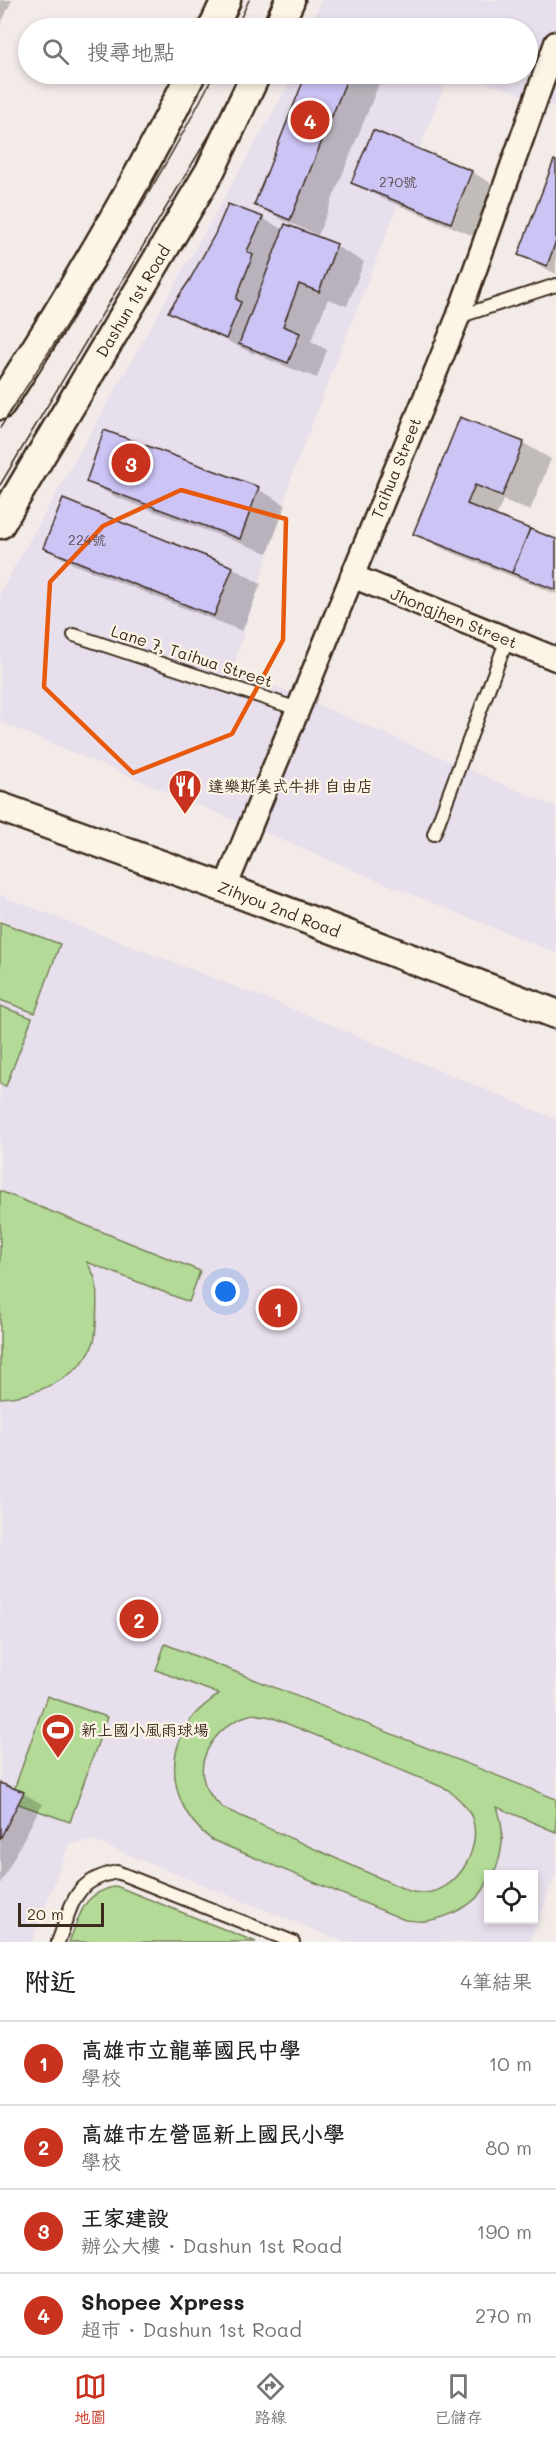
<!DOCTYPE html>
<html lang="zh-TW">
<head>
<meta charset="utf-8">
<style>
	:root { --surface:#fff; --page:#f2f2f2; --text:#222; --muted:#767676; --line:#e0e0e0; --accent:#c8321e }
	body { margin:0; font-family:Mali,"LXGW WenKai TC",sans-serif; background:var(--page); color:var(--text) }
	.controls { position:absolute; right:18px; bottom:18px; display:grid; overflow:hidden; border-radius:0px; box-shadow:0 3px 9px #0003 }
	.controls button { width:54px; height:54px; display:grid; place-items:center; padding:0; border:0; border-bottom:2px solid var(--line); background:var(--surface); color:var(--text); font:30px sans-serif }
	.scale { position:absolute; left:18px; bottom:15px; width:86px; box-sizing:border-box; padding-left:6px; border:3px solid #3b2a1e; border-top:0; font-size:16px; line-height:21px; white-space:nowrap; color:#3b2a1e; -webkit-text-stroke:4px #fcf5e5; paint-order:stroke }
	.you { position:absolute; left:226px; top:1292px; width:21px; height:21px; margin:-15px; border:4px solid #fff; border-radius:50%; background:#1a73e8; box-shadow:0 0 0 9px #1a73e833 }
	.badge { display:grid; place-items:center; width:39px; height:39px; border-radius:50%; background:var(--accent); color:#fff; font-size:20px; font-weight:700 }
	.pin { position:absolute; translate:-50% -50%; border:3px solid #fff; box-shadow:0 2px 6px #0006 }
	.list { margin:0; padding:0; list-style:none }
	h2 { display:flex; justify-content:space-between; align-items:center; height:78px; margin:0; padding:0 24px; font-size:26px }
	h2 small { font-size:20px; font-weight:400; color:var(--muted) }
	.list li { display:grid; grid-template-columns:39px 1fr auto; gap:18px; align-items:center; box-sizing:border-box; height:84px; padding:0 24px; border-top:2px solid var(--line) }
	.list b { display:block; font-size:22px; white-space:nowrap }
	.list p { margin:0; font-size:20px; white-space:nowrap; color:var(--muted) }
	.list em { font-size:20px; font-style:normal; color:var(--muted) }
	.icon { flex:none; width:33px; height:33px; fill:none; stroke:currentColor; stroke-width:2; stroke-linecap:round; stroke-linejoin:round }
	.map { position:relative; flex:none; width:556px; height:1942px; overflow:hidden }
	.search { position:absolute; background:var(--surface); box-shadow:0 3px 9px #0003; left:18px; right:18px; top:18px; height:66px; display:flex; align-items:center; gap:15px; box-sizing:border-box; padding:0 21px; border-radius:33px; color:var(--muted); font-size:22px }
	.sheet { height:414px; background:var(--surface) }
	nav { display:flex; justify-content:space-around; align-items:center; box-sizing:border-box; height:84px; border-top:2px solid var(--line); background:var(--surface); font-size:16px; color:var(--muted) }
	nav a { display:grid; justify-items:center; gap:3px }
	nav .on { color:var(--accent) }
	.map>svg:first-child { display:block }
	.built { fill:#e8dfec; fill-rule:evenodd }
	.green { fill:#b3db97; stroke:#77825a; stroke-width:1.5; fill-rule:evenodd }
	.shadow { fill:#0003 }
	.building { fill:#cdc4f6; stroke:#3b2a1e; stroke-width:1.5 }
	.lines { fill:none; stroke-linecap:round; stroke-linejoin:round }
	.service-casing { stroke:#3b2a1e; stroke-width:16 }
	.minor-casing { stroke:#3b2a1e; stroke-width:27 }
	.tertiary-casing { stroke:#3b2a1e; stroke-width:33 }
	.service { stroke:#fcf5e5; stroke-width:12 }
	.minor { stroke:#fcf5e5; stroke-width:22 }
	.tertiary { stroke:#fcf5e5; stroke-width:28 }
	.tram { stroke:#3b2a1e; stroke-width:1.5 }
	.marked { fill:none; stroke:#e8590c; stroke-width:4.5; stroke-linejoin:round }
	.labels { text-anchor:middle; stroke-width:4.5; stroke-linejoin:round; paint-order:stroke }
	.number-label { font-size:14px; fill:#605054 }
	.street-label { font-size:16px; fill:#3b2a1e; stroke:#fcf5e5 }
	.poi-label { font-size:16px; fill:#3b2a1e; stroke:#fcf5e5; text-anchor:start }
</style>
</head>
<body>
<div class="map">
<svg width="556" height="1942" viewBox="0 0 556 1942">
	<rect width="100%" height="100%" fill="#f3ebe8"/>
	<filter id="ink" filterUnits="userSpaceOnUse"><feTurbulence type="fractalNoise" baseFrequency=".0167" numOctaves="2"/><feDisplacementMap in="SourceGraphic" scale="12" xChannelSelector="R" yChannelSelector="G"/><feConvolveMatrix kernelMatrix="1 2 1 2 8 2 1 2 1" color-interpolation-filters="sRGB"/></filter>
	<g filter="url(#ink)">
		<g class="built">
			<path d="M321,0H556V107L464,74H528V28H310Z"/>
			<path d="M292,74H449L294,470L233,668L556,807V953L396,888L0,722V592L287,87Z"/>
			<path d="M0,895L283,1005L556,1119V1874L530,1942H344L94,1841L69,1844L32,1942H0ZM488,1874H534V1920H488Z"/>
		</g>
		<g class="green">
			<path d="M0,922L60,944L35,1013L0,1000Z"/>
			<path d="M0,1006L32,1018L6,1086L0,1084Z"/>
			<path d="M0,1191L200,1271L189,1302L87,1262C89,1267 94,1273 95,1279C98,1289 97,1335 93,1344C81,1378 33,1397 0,1398Z"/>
			<path d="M165,1644L556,1799V1832L497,1807C505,1829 504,1853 493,1874H488C488,1901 447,1919 424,1921C418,1922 411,1920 405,1920L212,1840C173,1810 162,1761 191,1719C198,1709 210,1701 219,1694L156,1670ZM253,1714L271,1717L447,1789C458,1798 469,1807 473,1821C481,1851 456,1893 423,1893C418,1893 413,1892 409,1891L223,1808C219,1804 213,1799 210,1794C187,1761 220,1721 253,1714Z"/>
			<path d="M47,1696L107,1717L70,1822L10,1801Z"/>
			<path d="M116,1886L256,1942H69C82,1911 81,1895 116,1886Z"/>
		</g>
		<g class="shadow">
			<path d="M0,0H12L0,26Z"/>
			<path d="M308,74H383L318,235L283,220L256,204Z"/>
			<path d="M374,132L472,172L499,188L479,238L381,198L353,182Z"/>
			<path d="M556,163V274L520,255Z"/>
			<path d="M262,218L284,230L336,246L364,262L347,306L328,299L311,341L327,350L317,378L269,360L255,352L254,354L198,327L170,311Z"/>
			<path d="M523,443L551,459L530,511L503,500L496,517L556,541V594L443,549L415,533Z"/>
			<path d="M87,481L258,489L286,505L268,553L115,497Z"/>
			<path d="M64,501L233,568L261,584L242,631L73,564L45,548Z"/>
			<path d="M0,1784L23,1793L42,1804L0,1884Z"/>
		</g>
		<g class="building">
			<path d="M306,74H349L290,220L254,205Z"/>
			<path d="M373,130L472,171L451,223L351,183Z"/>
			<path d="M554,160L556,161V241L547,266L518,255Z"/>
			<path d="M228,204L263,217L247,251L253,255L236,299L241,302L226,339L168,312L189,281L215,234Z"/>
			<path d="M285,224L337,244L319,292L299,284L283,326L300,333L288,363L239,344Z"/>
			<path d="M460,417L524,442L502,496L475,485L467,504L530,529L512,573L413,534Z"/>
			<path d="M104,430L259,487L240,539L86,482Z"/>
			<path d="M63,499L233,567L214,616L43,548Z"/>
			<path d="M530,529L556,539V590L512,573Z"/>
			<path d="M0,1783L24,1792L0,1839Z"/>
		</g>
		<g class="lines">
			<defs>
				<g id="service">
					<path d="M458,317L556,285"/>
					<path d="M74,635L298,709"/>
					<path d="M434,834L507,639"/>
					<path d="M58,1942C73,1904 72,1881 117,1872L293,1942"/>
				</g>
				<g id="minor">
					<path d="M352,576L556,659"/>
					<path d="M225,888L458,317L556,43"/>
				</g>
				<g id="tertiary">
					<path d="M213,28L226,0"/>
					<path d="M277,28L290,0"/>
					<path d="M0,405C69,298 135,189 191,74"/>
					<path d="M0,524L210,171L256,74"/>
					<path d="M0,807L225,888L556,1014"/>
				</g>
			</defs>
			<use href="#service" class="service-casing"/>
			<use href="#minor" class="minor-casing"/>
			<use href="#tertiary" class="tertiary-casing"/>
			<use href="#service" class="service"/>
			<use href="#minor" class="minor"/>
			<use href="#tertiary" class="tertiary"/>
			<g class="tram">
				<path d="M236,28L249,0"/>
				<path d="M262,28L274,0"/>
				<path d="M0,428C73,313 153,196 214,74"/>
				<path d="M0,485L213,129L240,74"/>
			</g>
		</g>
	</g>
	<path class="marked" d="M181,490L286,519L283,640L232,734L133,773L44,687L50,582L103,526Z"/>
	<defs>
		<symbol id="restaurant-pin" viewBox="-11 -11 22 30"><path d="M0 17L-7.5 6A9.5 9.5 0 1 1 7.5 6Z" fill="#c8321e" stroke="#fcf5e5"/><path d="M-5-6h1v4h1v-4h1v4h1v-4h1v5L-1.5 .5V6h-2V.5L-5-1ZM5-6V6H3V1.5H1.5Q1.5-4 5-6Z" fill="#fff"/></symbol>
		<symbol id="stadium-pin" viewBox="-11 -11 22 30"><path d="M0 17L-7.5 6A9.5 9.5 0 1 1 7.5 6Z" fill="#c8321e" stroke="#fcf5e5"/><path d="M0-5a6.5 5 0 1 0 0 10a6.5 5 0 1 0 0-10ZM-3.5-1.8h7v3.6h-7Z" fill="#fff"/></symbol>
	</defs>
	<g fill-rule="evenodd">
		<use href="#restaurant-pin" x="166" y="767" width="38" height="52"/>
		<use href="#stadium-pin" x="39" y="1711" width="38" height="52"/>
	</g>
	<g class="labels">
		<g class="number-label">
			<text x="398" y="187">270號</text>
			<text x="87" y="545">224號</text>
		</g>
		<g class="street-label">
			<text transform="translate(133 301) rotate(-59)" y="6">Dashun 1st Road</text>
			<text transform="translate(396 468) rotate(-68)" y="6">Taihua Street</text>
			<text transform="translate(454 618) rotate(22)" y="6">Jhongjhen Street</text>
			<text transform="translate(192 656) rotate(18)" y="6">Lane 7, Taihua Street</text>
			<text transform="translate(279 909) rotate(21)" y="6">Zihyou 2nd Road</text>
		</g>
		<g class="poi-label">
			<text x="208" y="792">達樂斯美式牛排 自由店</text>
			<text x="81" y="1736">新上國小風雨球場</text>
		</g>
	</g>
</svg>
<div class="controls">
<button><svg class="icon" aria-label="locate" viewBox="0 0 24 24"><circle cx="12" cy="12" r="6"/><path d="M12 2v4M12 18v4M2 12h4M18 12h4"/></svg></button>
</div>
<div class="scale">20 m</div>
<div class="you"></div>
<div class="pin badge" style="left:278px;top:1308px">1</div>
<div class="pin badge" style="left:139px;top:1619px">2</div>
<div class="pin badge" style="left:131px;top:463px">3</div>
<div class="pin badge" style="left:310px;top:120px">4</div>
<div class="search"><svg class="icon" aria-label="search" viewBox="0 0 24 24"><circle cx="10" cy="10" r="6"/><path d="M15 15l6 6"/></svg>搜尋地點</div>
</div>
<section class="sheet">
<h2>附近<small>4筆結果</small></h2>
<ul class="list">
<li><span class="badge">1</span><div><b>高雄市立龍華國民中學</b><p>學校</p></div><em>10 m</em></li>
<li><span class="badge">2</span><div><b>高雄市左營區新上國民小學</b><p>學校</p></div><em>80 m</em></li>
<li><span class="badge">3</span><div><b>王家建設</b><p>辦公大樓 · Dashun 1st Road</p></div><em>190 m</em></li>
<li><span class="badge">4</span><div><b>Shopee Xpress</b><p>超市 · Dashun 1st Road</p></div><em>270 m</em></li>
</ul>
</section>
<nav>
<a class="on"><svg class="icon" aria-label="map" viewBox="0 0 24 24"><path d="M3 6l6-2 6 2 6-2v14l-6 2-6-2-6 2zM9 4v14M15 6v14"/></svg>地圖</a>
<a><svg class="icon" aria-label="directions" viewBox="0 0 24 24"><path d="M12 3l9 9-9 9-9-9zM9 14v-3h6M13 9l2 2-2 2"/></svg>路線</a>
<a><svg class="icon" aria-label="saved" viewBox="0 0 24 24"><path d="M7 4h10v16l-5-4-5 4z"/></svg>已儲存</a>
</nav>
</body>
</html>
